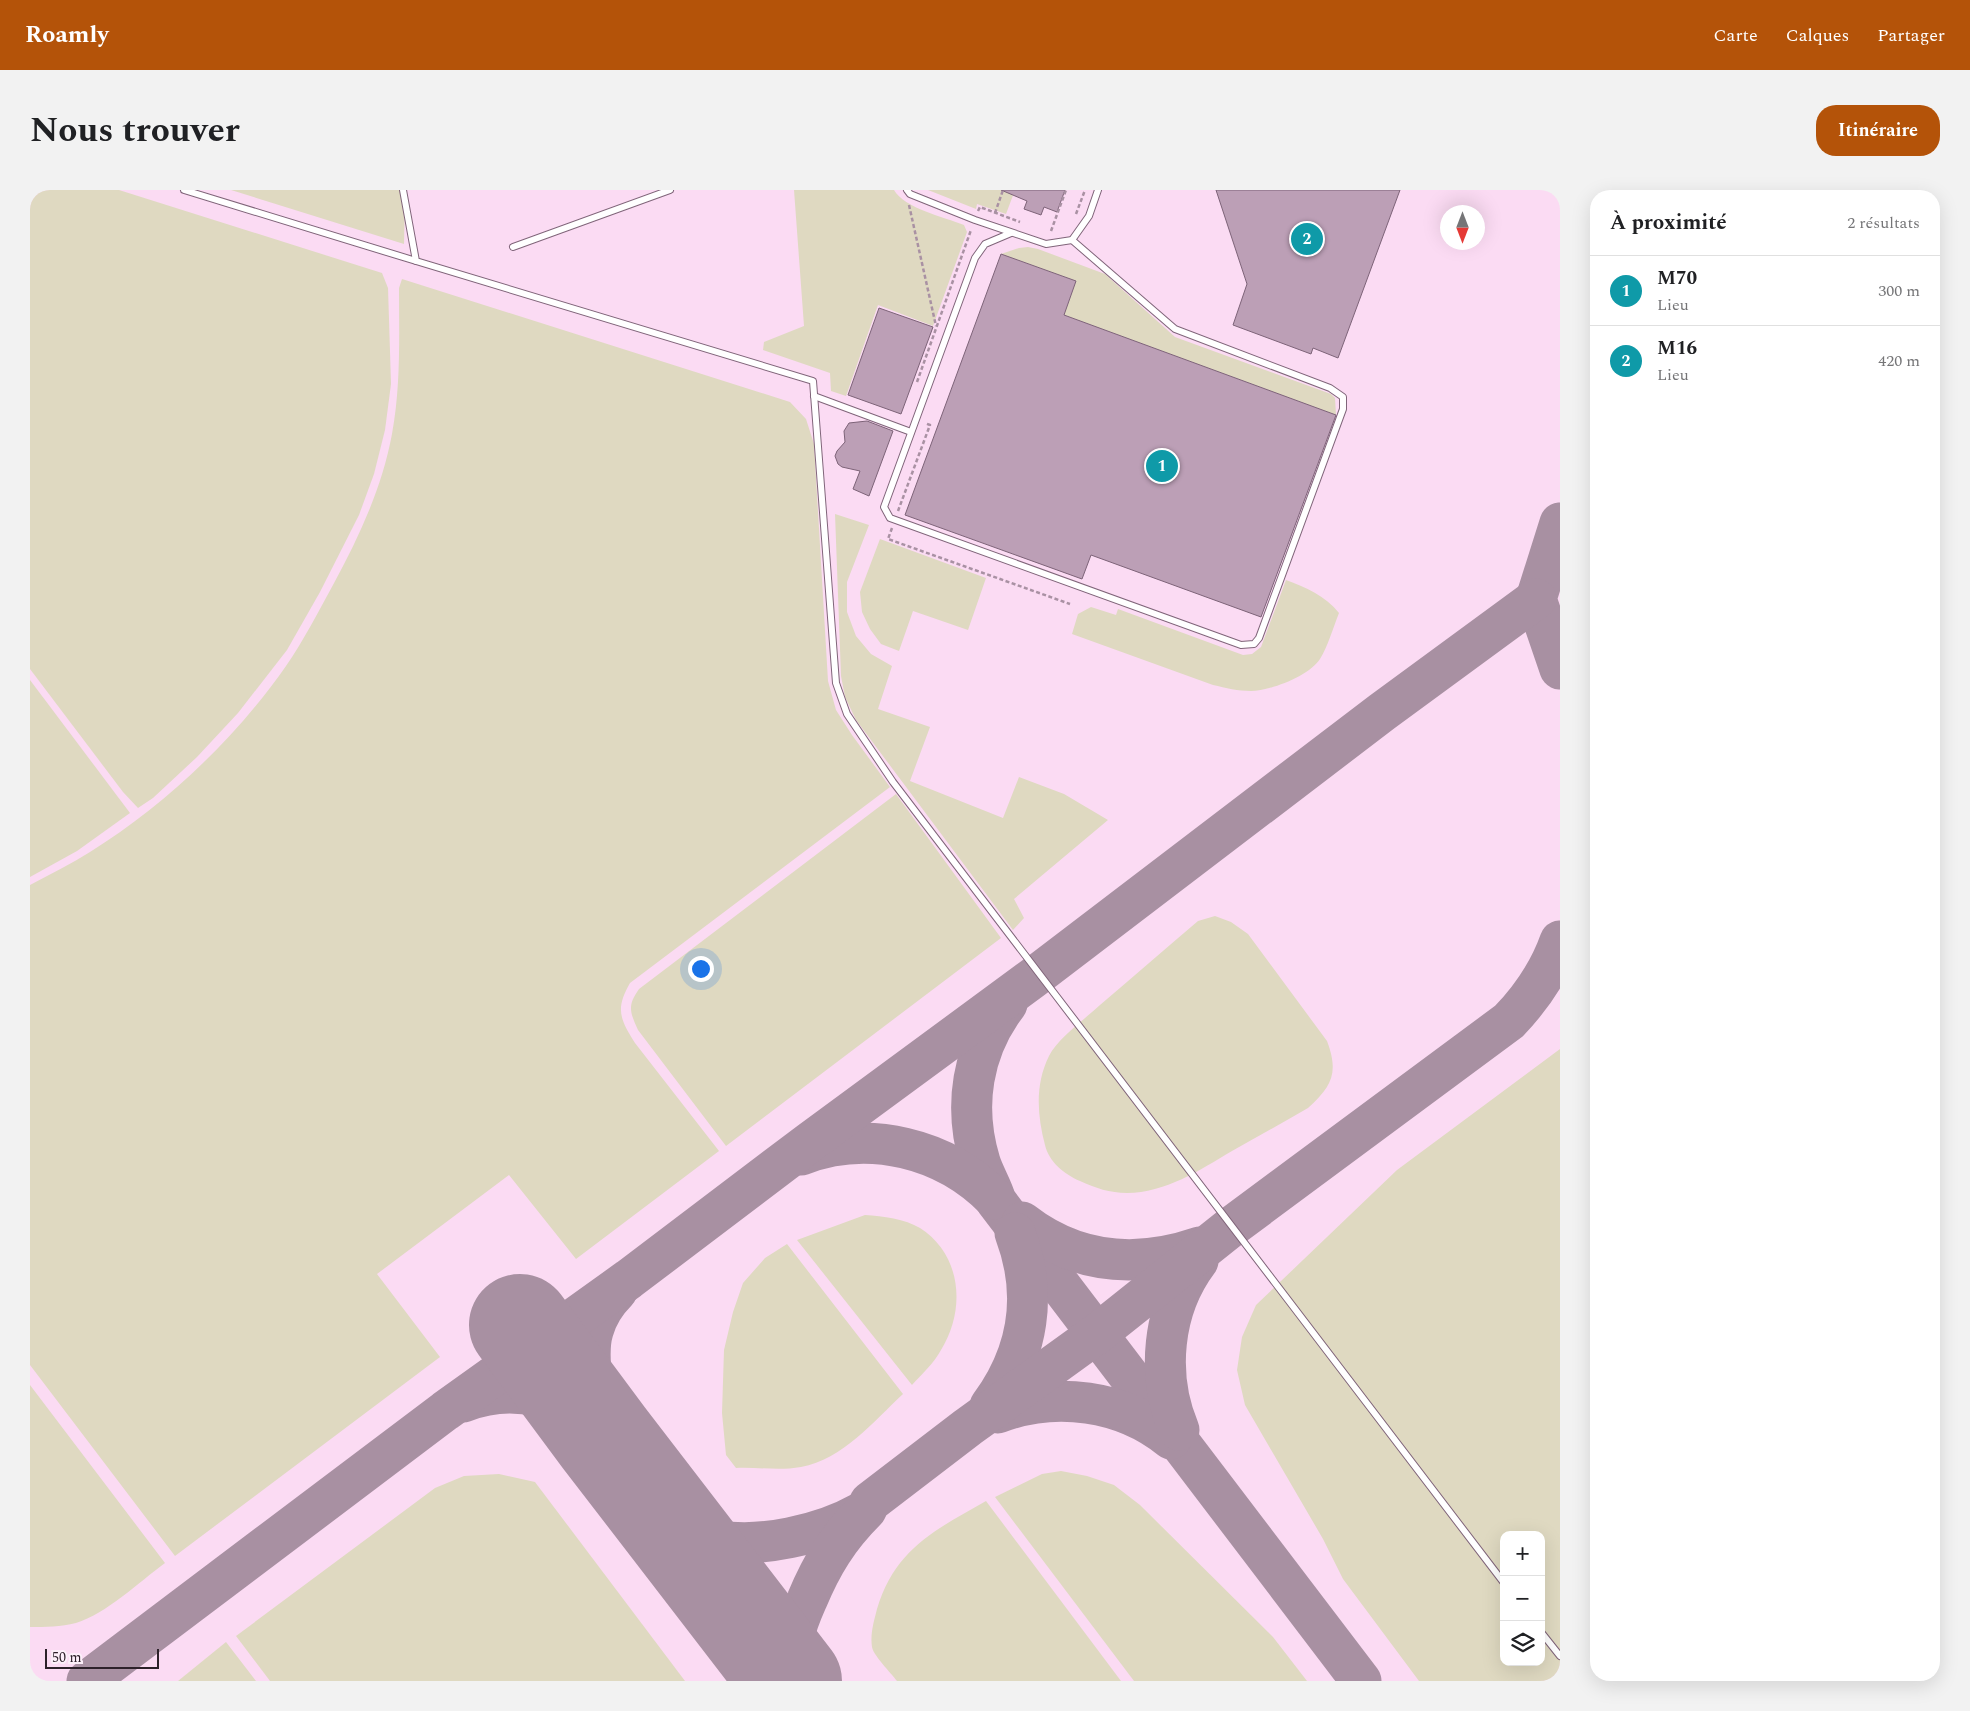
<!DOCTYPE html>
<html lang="fr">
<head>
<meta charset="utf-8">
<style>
	:root { --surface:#fff; --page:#f2f2f2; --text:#202124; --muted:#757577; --line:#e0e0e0; --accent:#b45309 }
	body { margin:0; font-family:Spectral,serif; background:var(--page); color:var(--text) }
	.controls { position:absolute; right:15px; bottom:15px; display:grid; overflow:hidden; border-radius:10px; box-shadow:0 5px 20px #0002 }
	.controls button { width:45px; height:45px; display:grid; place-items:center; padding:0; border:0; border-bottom:1px solid var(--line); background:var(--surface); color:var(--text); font:25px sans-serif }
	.compass { position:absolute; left:1410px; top:15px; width:45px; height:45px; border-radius:50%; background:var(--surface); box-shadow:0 5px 20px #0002; rotate:180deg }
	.scale { position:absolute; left:15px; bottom:12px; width:114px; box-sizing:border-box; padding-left:5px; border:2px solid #2d212a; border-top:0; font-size:14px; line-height:18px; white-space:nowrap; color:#2d212a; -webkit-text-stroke:4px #fceff9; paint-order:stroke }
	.you { position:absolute; left:670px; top:778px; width:18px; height:18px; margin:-12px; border:4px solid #fff; border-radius:50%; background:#1a73e8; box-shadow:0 0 0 8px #1a73e833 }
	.badge { display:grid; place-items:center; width:32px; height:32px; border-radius:50%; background:var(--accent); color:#fff; font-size:16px; font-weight:700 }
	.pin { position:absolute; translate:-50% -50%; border:2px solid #fff; box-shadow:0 1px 5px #0006 }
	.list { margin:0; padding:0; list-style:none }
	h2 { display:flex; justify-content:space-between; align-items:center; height:65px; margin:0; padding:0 20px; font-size:21px }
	h2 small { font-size:16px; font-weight:400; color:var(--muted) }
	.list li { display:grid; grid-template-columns:32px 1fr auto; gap:15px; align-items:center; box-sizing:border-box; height:70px; padding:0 20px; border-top:1px solid var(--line) }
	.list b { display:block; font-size:19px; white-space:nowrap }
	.list p { margin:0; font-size:16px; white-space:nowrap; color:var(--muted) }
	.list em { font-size:16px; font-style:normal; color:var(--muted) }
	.icon { flex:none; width:28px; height:28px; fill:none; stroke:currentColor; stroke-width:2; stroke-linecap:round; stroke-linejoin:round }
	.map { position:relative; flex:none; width:1530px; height:1491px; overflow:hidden; border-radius:20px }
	header { display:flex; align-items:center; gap:30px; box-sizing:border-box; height:70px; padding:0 25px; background:var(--accent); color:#fff }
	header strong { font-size:24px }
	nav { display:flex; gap:28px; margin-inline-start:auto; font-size:18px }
	.intro { display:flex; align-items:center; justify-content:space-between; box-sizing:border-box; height:120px; padding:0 30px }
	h1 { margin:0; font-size:35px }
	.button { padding:12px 22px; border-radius:20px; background:var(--accent); color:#fff; font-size:18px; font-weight:700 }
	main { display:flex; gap:30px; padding:0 30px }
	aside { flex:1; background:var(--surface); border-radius:20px; box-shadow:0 5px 20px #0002 }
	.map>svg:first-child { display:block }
	.green { fill:#dfd9c1; fill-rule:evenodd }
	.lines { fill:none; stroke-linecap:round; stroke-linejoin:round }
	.taxiway { stroke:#a890a2; stroke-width:41 }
	.runway { stroke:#a890a2; stroke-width:102 }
	.building { fill:#bc9fb6; stroke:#7d6378 }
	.service-casing { stroke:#80657a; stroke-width:8 }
	.path { stroke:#a991a3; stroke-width:2.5; stroke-dasharray:4 2.5; stroke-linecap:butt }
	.service { stroke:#fff; stroke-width:6 }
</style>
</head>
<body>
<header>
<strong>Roamly</strong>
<nav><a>Carte</a><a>Calques</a><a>Partager</a></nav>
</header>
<div class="intro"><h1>Nous trouver</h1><a class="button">Itinéraire</a></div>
<main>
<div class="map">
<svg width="1530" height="1491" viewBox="0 0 1530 1491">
	<rect width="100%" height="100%" fill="#fbdbf3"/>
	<g class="green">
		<path d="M0,0H89L352,83L358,98L361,194L355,240L344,284L329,325L290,402L257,460L208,523L167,567L123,608L108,618L93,602L0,479Z"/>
		<path d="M201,0H372L375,11L374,54Z"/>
		<path d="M764,0H864C874,18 914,27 934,35L937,42L903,136L848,115L816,206L801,201L800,183L733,160L734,152L774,136Z"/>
		<path d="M898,0H985L976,24L947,14L946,19Z"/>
		<path d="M998,57L1008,59L1075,84L1145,147L1301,204L1305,208L1306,225L1034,125L1046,91L971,64L989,58Z"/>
		<path d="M372,89L760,212L776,229L784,254L798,491L806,520L822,545L860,597L600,793C585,819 590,829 605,853L689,961L546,1069L479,985L347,1084L410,1167L145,1366L0,1175V695C20,684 41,674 60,662C135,615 205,549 256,476C274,450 288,422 303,395C329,347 352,298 362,244C371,195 369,147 369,98Z"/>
		<path d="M805,324L839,335L817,392V422L826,446L841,464L862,476L848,519L900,537L880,591L973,628L989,587L1034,604L1078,630L984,709L994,728L983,740L826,530L815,507L811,486Z"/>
		<path d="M850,349L956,388L938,440L883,421L869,461L851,454L840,439L832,422L830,402Z"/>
		<path d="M1256,390C1275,397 1296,406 1309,423C1303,438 1298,456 1290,469C1279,486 1240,501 1221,501C1208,501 1196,498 1183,495L1042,444L1048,424L1061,417L1086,425L1088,419L1213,465L1222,464L1231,457Z"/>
		<path d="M0,490L100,623L47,661L0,687Z"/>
		<path d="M866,604L971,748L696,956L608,840C600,822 597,816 609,799Z"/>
		<path d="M1185,726L1201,732L1218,744L1297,851C1309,883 1302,896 1278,918C1252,933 1227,947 1202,961C1170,980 1135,1003 1097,1003C1080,1003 1065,998 1050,991C1034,984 1019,972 1015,955C1007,925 1005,894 1019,866C1028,848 1055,829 1070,815C1103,787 1135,759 1168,731Z"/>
		<path d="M1530,859V1491H1389L1313,1389L1293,1349L1215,1215L1207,1180L1212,1147L1226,1115L1367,980ZM1474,1345H1511V1472H1474Z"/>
		<path d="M835,1025C853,1026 875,1029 890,1038C932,1065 936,1120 911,1160C904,1173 892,1184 882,1195L767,1050Z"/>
		<path d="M757,1054L873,1204C843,1232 813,1269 771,1277C750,1281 727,1277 706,1278L696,1265L692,1223L694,1160L703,1122L713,1093L735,1068Z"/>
		<path d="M0,1195L135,1373C109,1392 76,1424 46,1433C31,1437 15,1437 0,1437Z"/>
		<path d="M1031,1281L1057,1286L1084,1295L1110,1315L1243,1447L1277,1491H1104L965,1307L1012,1284Z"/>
		<path d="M469,1284L505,1292L655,1491H240L206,1446L405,1298L434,1286Z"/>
		<path d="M956,1311L1091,1491H867C861,1483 843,1465 842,1457C840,1444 844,1431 847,1419C865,1359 905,1340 956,1311Z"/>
		<path d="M196,1452L226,1491H148Z"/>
	</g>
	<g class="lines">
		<g class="taxiway">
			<path d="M1530,333L1506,409L1530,479"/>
			<path d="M977,814C942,860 933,916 950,972C954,985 962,997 966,1011L1331,1491"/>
			<path d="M771,965C839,939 915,958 965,1009"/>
			<path d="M992,1032C1046,1074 1106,1079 1170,1057"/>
			<path d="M433,1212C485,1192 537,1206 574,1248"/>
			<path d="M960,1216C999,1163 1008,1104 985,1043"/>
			<path d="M968,1223C1025,1201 1093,1210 1141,1249"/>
			<path d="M1149,1240C1126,1185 1132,1119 1168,1071"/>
			<path d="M574,1248C564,1227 556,1163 563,1141C567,1126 576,1112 587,1101"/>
			<path d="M632,1322C647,1335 666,1346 686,1350C728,1359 793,1344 830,1323"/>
			<path d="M57,1491L415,1221L599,1089L780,952L1003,788L1352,522L1506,409"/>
			<path d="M767,1491C756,1461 765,1437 777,1410C792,1374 808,1348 836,1320L840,1312L938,1237L1068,1143L1201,1037L1479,831C1502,807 1519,782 1530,751"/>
		</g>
		<path class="runway" d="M490,1135L574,1248L761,1491"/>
	</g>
	<g class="building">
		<path d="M971,0H1035L1027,22L1014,17L1011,25L994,19L997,11Z"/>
		<path d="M1186,0H1370L1308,168L1283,158L1281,164L1203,135L1217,94Z"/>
		<path d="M971,64L1046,91L1034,125L1306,225L1231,427L1061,365L1052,389L875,325Z"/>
		<path d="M849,118L903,137L871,224L818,205Z"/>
		<path d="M837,231L863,241L839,306L823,299L830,281L812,277L808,274L805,266L807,261L815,252L814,241L819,233Z"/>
	</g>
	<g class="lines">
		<defs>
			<g id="service">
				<path d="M154,0L386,71"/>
				<path d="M373,0L386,71L783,191L806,493L817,524L863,592L1474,1393"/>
				<path d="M877,0L880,4L945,30L1016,54L1042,50L1059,26L1068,0"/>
				<path d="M981,43L955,54L945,68L854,317L860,328L1211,455L1224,454L1229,448L1313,219V207L1300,198L1145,139L1042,50"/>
				<path d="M483,57L640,0"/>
				<path d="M784,206L881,242"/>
				<path d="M1511,1442L1530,1466"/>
			</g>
		</defs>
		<use href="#service" class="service-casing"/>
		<g class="path">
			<path d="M879,15L906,136"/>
			<path d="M948,21L950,17L990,32"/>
			<path d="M965,23L973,0"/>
			<path d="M1046,24L1055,0"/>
			<path d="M1021,41L1036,0"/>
			<path d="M887,192L941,40"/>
			<path d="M868,321L900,235L895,233"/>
			<path d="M862,338L858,349L1040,414"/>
		</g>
		<use href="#service" class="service"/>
	</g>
</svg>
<div class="controls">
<button>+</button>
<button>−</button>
<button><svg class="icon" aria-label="layers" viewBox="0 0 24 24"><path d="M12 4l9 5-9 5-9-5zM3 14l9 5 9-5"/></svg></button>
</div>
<svg class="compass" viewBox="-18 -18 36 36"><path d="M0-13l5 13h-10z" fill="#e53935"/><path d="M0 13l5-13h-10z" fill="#757577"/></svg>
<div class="scale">50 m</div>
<div class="you"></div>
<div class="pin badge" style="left:1132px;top:276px;background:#0f9aa8">1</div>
<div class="pin badge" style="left:1277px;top:49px;background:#0f9aa8">2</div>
</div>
<aside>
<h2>À proximité<small>2 résultats</small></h2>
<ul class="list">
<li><span class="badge" style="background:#0f9aa8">1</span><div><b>M70</b><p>Lieu</p></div><em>300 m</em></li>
<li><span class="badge" style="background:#0f9aa8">2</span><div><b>M16</b><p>Lieu</p></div><em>420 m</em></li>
</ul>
</aside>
</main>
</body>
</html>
